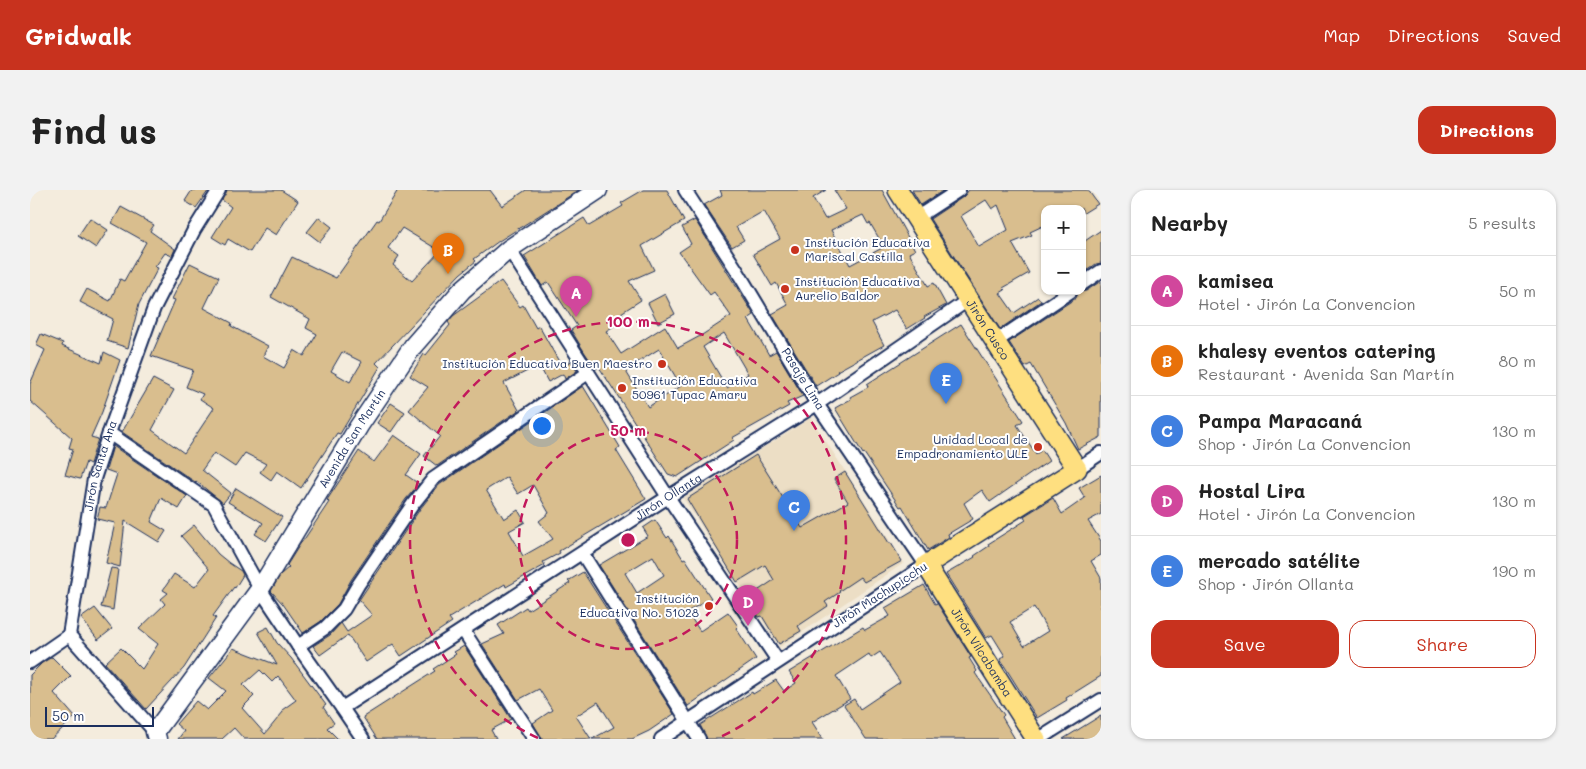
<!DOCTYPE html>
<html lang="en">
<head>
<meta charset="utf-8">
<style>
	:root { --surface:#fff; --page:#f2f2f2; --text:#222; --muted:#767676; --line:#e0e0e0; --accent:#c8321e }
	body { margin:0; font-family:Mali,sans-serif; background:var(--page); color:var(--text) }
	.controls { position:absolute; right:15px; top:15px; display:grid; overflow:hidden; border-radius:10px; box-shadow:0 1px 4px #0004 }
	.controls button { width:45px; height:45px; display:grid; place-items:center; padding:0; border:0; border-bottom:1px solid var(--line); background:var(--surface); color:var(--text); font:25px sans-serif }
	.scale { position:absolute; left:15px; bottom:12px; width:109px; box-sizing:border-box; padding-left:5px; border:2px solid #1b2f5e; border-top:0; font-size:14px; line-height:18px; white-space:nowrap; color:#1b2f5e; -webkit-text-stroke:4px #fff; paint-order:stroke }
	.you { position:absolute; left:511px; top:235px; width:18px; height:18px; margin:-12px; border:4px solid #fff; border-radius:50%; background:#1a73e8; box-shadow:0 0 0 8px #1a73e833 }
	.badge { display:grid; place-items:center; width:32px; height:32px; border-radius:50%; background:var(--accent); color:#fff; font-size:16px; font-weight:700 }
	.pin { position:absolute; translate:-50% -41px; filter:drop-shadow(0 1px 2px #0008) }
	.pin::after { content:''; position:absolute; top:26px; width:18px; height:15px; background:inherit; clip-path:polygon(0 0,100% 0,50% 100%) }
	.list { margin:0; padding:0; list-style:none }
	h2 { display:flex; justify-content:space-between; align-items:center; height:65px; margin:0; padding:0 20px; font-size:21px }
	h2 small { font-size:16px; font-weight:400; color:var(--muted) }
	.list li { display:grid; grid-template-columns:32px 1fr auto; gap:15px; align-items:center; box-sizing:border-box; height:70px; padding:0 20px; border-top:1px solid var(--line) }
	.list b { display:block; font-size:19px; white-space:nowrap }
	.list p { margin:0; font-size:16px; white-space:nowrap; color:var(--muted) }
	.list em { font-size:16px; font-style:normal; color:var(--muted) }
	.actions { display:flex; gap:10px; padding:15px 20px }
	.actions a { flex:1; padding:11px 0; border:1px solid var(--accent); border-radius:15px; text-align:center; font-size:18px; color:var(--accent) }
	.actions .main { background:var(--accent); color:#fff }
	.map { position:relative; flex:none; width:1071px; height:549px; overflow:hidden; border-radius:15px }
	header { display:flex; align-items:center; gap:30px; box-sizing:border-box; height:70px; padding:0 25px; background:var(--accent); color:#fff }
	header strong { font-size:24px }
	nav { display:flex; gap:28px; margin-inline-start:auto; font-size:18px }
	.intro { display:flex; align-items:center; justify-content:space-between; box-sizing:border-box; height:120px; padding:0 30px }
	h1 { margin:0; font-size:35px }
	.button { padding:12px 22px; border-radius:15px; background:var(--accent); color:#fff; font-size:18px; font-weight:700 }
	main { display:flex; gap:30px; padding:0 30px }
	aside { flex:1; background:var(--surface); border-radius:15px; box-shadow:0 1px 4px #0004 }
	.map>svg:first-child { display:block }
	.built { fill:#ecdec5 }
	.building { fill:#d9be8e; stroke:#1b2f5e; fill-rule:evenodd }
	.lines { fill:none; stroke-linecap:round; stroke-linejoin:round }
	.street-casing { stroke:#1b2f5e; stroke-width:16 }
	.secondary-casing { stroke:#1b2f5e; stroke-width:21 }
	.primary-casing { stroke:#1b2f5e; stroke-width:22 }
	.street { stroke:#fff; stroke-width:12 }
	.secondary { stroke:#fff; stroke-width:18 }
	.primary { stroke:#fedf80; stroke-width:19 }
	.ring { fill:none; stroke:#c2185b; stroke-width:2.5; stroke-dasharray:9 6 }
	.poi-dot { fill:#c8321e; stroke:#fff; stroke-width:2 }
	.labels { text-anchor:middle; stroke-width:4; stroke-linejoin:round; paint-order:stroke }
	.poi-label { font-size:12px; fill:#1b2f5e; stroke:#fff; text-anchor:start }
	.street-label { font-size:12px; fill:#1b2f5e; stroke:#fff }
	.centre { fill:#c2185b; stroke:#fff; stroke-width:2.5 }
	.ring-label { font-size:15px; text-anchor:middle; font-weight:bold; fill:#c2185b; stroke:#fff; stroke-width:4; stroke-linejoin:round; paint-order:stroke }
</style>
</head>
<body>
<header>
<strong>Gridwalk</strong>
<nav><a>Map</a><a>Directions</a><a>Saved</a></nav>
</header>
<div class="intro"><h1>Find us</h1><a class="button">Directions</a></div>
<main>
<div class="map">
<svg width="1071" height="549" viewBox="0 0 1071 549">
	<rect width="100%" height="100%" fill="#f4ecdd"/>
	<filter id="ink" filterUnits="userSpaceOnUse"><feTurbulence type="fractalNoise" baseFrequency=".02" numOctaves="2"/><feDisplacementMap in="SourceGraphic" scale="10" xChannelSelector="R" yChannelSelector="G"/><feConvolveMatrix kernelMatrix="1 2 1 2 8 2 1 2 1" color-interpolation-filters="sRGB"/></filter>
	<g filter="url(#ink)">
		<path class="built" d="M781,228L874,373L750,457L653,308Z"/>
		<g class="building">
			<path d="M162,0H179L166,18L155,11Z"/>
			<path d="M197,0H251L268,11L246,45L235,38L220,62L198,49L195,55L182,47L201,17L192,10Z"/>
			<path d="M368,0H460L472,16L496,0H549L469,51L444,69L446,71L430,84L346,173L350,177L310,244L307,243L271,298L247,281L241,290L230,282L236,274L215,263L205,277L184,263L172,280L201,303L193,313L166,291L165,292L92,242L123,189L144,200L122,240L154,263L184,218L170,209L173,204L156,197L163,180L121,166L145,110L142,109L160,73L189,87L174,118L202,133L201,136L238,156L233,166L254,178L264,160L274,166L287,144L276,138L280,129L241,107L262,67L306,88L347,30L349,31ZM372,38L410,61L382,91L363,75L369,66L358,58ZM312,162L332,172L320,192L301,181Z"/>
			<path d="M613,0H637L654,31L612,56L624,80L599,91L611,110L591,123L595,129L576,141L591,164L635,136L648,158L672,145L701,126L684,102L680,105L649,62L661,54L652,37L665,30L724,125L718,129L739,165L746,161L773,206L757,213L759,216L702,248L704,250L647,287L638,284L569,177L566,179L555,163L541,140L547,136L518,92L512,96L494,66L554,28L559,36L593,16L591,13ZM694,143L718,184L697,198L673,157ZM629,159L651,196L618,217L595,180Z"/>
			<path d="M690,0H796L783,8L795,29L816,19L804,0H852L885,60L879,63L898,96L904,93L916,115L894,127L895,128L877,139L865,120L842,132L854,155L807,181L808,182L786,196L742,124L758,115L746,93L742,96L723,64L750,49L734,21L706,37L714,50L702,57L674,15L692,5ZM833,25L838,34L840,33L854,57L820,75L801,40Z"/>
			<path d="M882,0H914L891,15Z"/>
			<path d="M939,0H1058L1068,14L1052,24V19H1015V35L1000,42L1002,45L982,53L999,83L973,98L975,100L970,103L984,123L1008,107L1011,111L970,139L900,29L933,7ZM956,10L962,19L968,15L978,40L949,57L931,26Z"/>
			<path d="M91,17L124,35L120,41L145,59L142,66L135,63L125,77L128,78L109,114L98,158L77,151L83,129L50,112L57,99L80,111L90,89L94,91L116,52L82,33Z"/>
			<path d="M289,27L302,37L290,52L277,42Z"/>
			<path d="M60,28L78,40L66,58L48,46Z"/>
			<path d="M1071,40V73L1066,74L1052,84V53Z"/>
			<path d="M471,91L490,117L493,115L506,138L509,136L532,177L541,171L547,181L535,189L533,184L518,192L509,175L474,193L489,220L407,276L394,266L410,246L379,220L398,197L380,186L394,164L396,165L420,135L418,132L423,126Z"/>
			<path d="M1071,91V247L1048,259L1036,233L1001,174L995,177L979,152L1046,108L1049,101H1056Z"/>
			<path d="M635,104L645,124L628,133L618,113Z"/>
			<path d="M931,134L993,231L987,235L1006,264L1012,260L1019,271L960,312L952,300L934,313L943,329L918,344L919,347L898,360L872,316L870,317L834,263L833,264L805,218L821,209L820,207L838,197L837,194Z"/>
			<path d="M11,144L33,153L32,156L71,173L74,162L90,170L72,222L61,247L68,249L60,274L56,272L50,289L35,285L43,259L39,258L42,248L0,211V194L15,160L6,155Z"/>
			<path d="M553,196L590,257L586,260L616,309L529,361L530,363L513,372L515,375L476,397L475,394L419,428L422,432L371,466L363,454L336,472L318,445L290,465L283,456L300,445L311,433L317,442L342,425L329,410L390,319L409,295ZM477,287L488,304L503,295L519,323L509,331L523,349L493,366L479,341L495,332L488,320L474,329L456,300Z"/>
			<path d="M361,213L375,222L361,242L347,233Z"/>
			<path d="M364,245L391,264L376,285L389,294L376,309L321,390L308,414L290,432L273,443L253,414L241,401L251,384L259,377L257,375L272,351H273L299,312L297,310L329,261L344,272Z"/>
			<path d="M83,256L157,306L149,319L131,308L121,332L136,341L129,352L95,331L90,377L76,373L85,333L67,329L70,317L76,318L87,284L76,280Z"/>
			<path d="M726,265L772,338L818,312L804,289L815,282L859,353H861L872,371L834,392L830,387L809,401L810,402L795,412L798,416L768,436L771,441L749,454L732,426L729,427L717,408L744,390L735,375L707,392L657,309Z"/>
			<path d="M1071,285V324L1058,331L1071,351V365L1061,371L1071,388V486L1036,508L1037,510L1007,528L970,469L975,466L962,445L956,448L916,384L945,367L944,366L959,356L958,354L996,330L994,326L1023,308L1032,324L1055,308L1049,298ZM1004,417L1018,441L994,456L980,432Z"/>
			<path d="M206,298L252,327L236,351L225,344L233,333L198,312Z"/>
			<path d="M625,330L637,348L639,346L653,369L655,368L681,408L657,422L670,441L698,422L708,436L706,438L726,469L658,516L569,375L618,346L613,338ZM623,366L634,385L607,403L595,383Z"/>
			<path d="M164,335L188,364L199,373L211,381L213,385L205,398L204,397L183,426L186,428L154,478L116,519L75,473L91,458L112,479L128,454L109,439L135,414L131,409L138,403L133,400L144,384L165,397L179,379L151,346Z"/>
			<path d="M81,378L88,379L83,420L71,417Z"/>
			<path d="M553,382L644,524L619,541L602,549H562L584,537L568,512L546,526L561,549H512L503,533L522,520L509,499L488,510L452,454L474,444L468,435L496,417L498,420L540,393L538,391Z"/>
			<path d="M894,395L905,414L907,413L941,467L939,468L947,481L945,483L974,525L972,527L985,549H836L814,515L824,509L830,519L870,492L850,462L841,468L839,464L806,486L820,509L782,532L793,549H677L670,535L722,502L723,504L746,490L754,501L766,493L759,482L833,437L835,440L860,426L855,418Z"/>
			<path d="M65,418L82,439L68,450L51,428Z"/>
			<path d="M238,437L247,453L261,468L296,515L293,517L304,533L297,538L308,549H214L204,538L192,549H148L154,541L146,534L166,511L177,520L196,501L179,488L203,458L247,475L228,442ZM230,480L242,492L248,486L266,510L252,520L253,522L235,544L212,518L224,506L213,495Z"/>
			<path d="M434,456L481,529L461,540L466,549H347L333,527L405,481L403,479L426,464L424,462Z"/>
			<path d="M22,467L41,486L24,503L45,527L21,549H0V485L12,473Z"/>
			<path d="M1071,526V549H1033L1067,528Z"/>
		</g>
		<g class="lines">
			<defs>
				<g id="street">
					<path d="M886,28L929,0"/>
					<path d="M479,59L638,307L748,471"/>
					<path d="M1052,94L1071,81"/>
					<path d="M965,152L1041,101"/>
					<path d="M79,243L184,315L230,399L268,456L312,518L333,549"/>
					<path d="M1047,279L1071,263"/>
					<path d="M552,363L669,549"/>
					<path d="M433,440L504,549"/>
					<path d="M268,456L295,438L314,419L328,395L383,314L403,289L558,183"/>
					<path d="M0,472L39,445"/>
					<path id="s1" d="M312,518L638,307L787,214L938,110"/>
					<path id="s2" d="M125,542L39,445L64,289L79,243L124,118L164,40L189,0"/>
					<path d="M631,549L896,375L787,214L706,79L655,0"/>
					<path d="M1009,549L1071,510"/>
				</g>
				<g id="secondary">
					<path id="s3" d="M127,549L125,542L230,399L329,236L383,156L432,100L479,59L568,0"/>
				</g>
				<g id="primary">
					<path id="s4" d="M868,0L1047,279L896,375L1006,549"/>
				</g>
			</defs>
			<use href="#street" class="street-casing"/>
			<use href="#secondary" class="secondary-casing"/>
			<use href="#primary" class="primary-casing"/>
			<use href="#street" class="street"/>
			<use href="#secondary" class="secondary"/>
			<use href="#primary" class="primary"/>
		</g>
	</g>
	<g class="ring">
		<circle cx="598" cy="350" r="109"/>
		<path d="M508 548A218 218 0 1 1 688 548"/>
	</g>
	<g class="poi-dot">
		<circle cx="765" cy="60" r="5"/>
		<circle cx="755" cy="99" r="5"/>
		<circle cx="632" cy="174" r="5"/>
		<circle cx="592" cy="198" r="5"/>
		<circle cx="1008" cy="257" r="5"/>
		<circle cx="679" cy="416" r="5"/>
	</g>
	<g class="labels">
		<g class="poi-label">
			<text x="775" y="57">Institución Educativa<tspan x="775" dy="14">Mariscal Castilla</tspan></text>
			<text x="765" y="96">Institución Educativa<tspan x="765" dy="14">Aurelio Baldor</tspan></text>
			<text x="622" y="178" text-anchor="end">Institución Educativa Buen Maestro</text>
			<text x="602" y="195">Institución Educativa<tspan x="602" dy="14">50961 Tupac Amaru</tspan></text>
			<text x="998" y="254" text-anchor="end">Unidad Local de<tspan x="998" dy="14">Empadronamiento ULE</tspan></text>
			<text x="669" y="413" text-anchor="end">Institución<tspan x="669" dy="14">Educativa No. 51028</tspan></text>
		</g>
		<g class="street-label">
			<text dy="4" stroke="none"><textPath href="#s4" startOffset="166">Jirón Cusco</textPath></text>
			<text transform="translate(773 189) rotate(58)" y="4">Pasaje Lima</text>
			<text dy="4" stroke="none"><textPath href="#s3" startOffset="361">Avenida San Martín</textPath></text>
			<text dy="4" stroke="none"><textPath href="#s2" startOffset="302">Jirón Santa Ana</textPath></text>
			<text dy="4" stroke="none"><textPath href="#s1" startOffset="389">Jirón Ollanta</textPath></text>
			<text transform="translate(850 405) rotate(-33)" y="4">Jirón Machupicchu</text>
			<text dy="4" stroke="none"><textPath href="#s4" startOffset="614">Jirón Vilcabamba</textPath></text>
		</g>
	</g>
	<circle cx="598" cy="350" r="8" class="centre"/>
	<g class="ring-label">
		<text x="598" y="137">100 m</text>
		<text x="598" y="246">50 m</text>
	</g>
</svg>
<div class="controls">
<button>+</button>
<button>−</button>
</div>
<div class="scale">50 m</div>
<div class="you"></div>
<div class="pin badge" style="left:546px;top:127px;background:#d1479c">A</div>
<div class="pin badge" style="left:418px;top:84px;background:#e8710a">B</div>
<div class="pin badge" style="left:764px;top:341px;background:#3f7fe0">C</div>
<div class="pin badge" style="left:718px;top:436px;background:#d1479c">D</div>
<div class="pin badge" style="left:916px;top:214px;background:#3f7fe0">E</div>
</div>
<aside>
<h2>Nearby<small>5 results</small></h2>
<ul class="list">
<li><span class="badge" style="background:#d1479c">A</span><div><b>kamisea</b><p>Hotel · Jirón La Convencion</p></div><em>50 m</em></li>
<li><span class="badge" style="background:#e8710a">B</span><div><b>khalesy eventos catering</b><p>Restaurant · Avenida San Martín</p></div><em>80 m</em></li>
<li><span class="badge" style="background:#3f7fe0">C</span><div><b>Pampa Maracaná</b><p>Shop · Jirón La Convencion</p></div><em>130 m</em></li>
<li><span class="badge" style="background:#d1479c">D</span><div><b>Hostal Lira</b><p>Hotel · Jirón La Convencion</p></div><em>130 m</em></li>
<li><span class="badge" style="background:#3f7fe0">E</span><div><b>mercado satélite</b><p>Shop · Jirón Ollanta</p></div><em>190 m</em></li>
</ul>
<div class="actions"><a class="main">Save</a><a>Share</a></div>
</aside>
</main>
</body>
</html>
